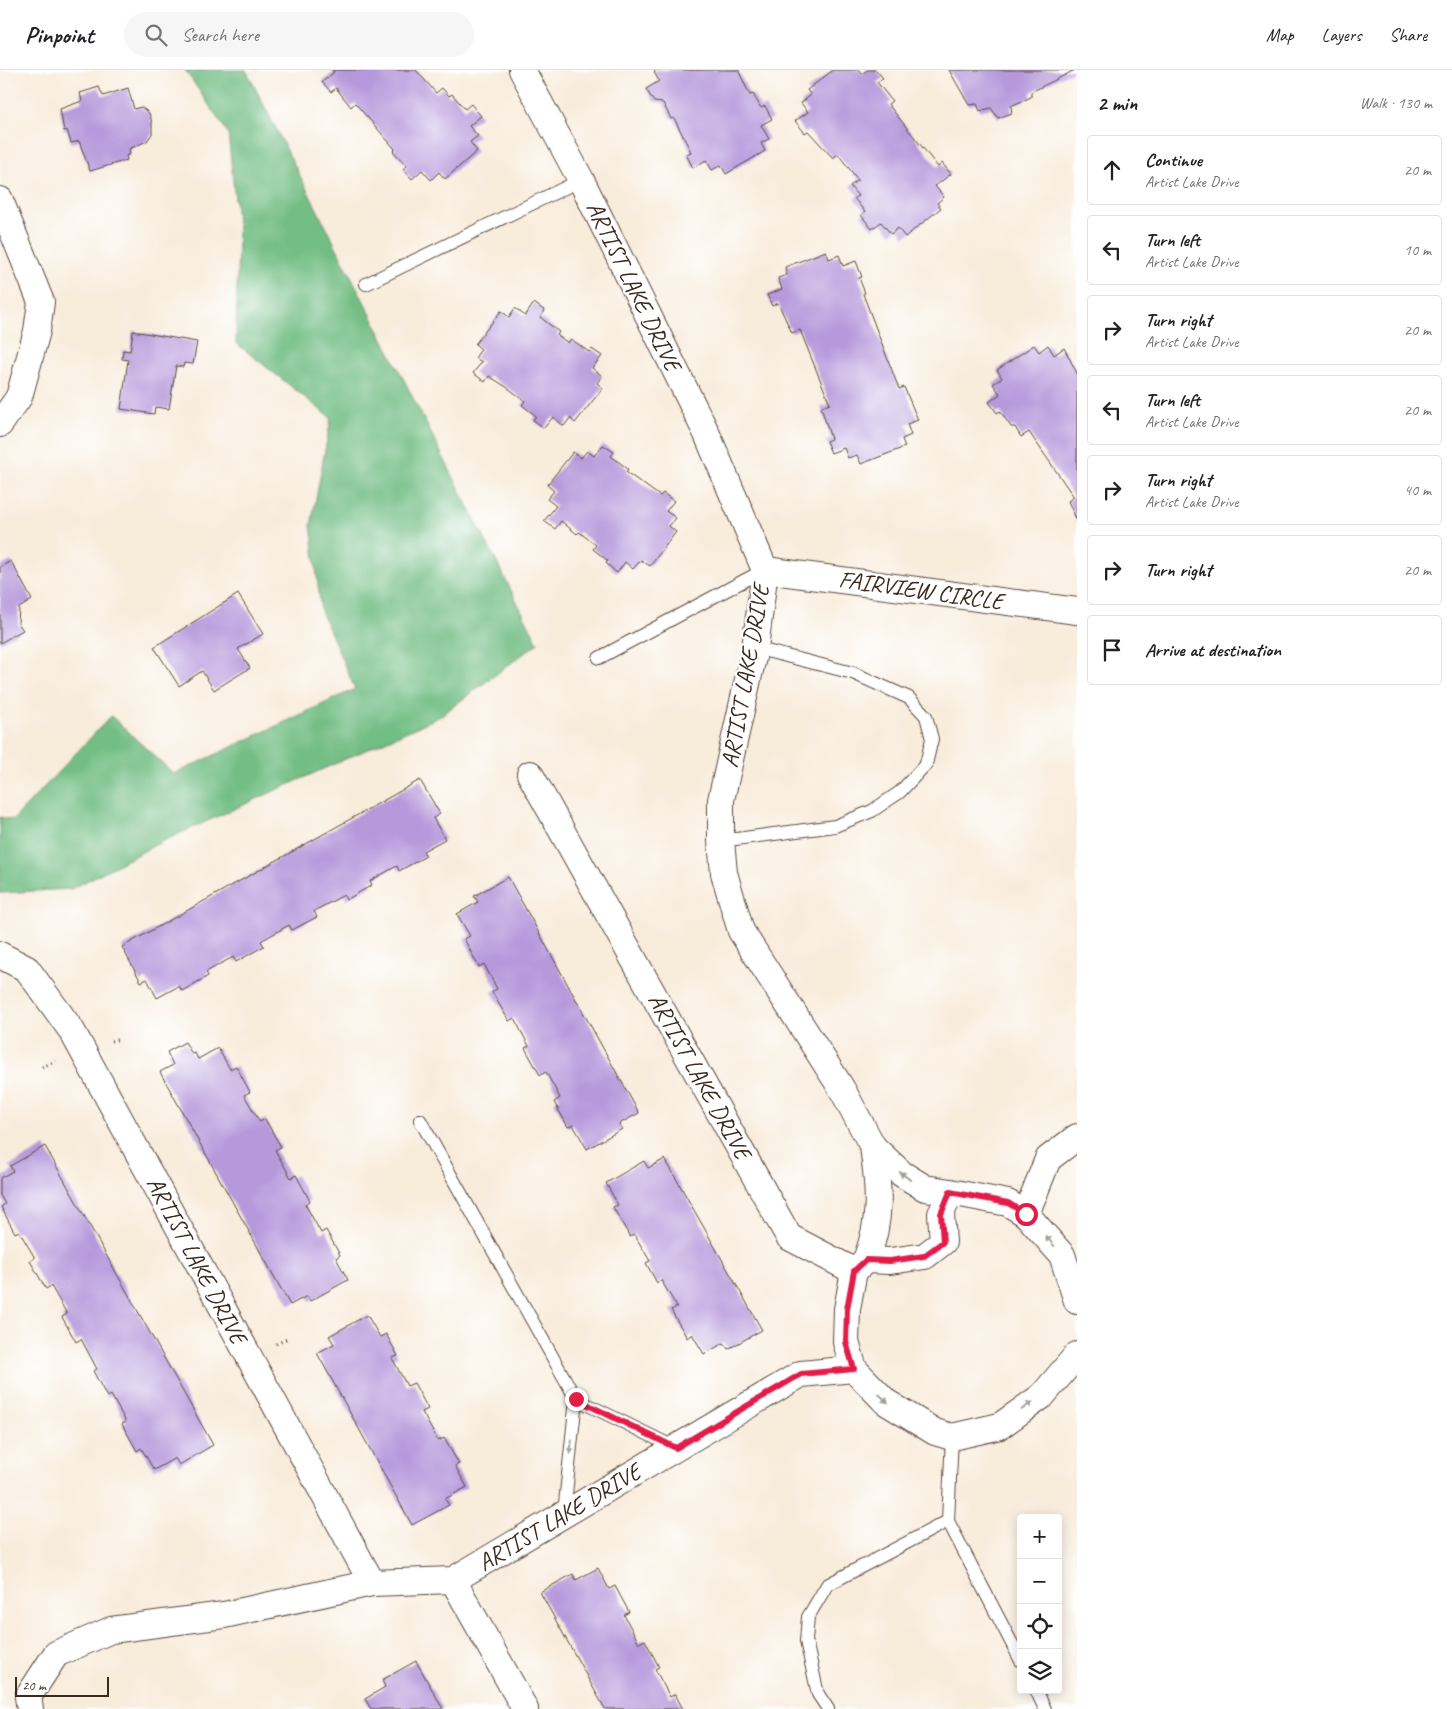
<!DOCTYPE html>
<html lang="en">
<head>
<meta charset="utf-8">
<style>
	:root { --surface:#fff; --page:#f6f6f6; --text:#202124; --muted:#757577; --line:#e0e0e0 }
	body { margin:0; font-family:Caveat,sans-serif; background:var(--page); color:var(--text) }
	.controls { position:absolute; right:15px; bottom:15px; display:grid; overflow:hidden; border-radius:5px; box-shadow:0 2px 12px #0003 }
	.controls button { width:45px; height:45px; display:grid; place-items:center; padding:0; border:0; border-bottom:1px solid var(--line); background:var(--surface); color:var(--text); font:25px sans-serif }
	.scale { position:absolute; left:15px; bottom:12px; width:94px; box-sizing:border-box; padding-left:5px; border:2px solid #3b2a1e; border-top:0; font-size:14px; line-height:18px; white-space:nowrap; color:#3b2a1e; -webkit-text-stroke:4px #fff; paint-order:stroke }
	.stop { position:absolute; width:15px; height:15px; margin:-11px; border:4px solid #e11d48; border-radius:50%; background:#fff }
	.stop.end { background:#e11d48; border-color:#fff; box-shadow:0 1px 5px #0008 }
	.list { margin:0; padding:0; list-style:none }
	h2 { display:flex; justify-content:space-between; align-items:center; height:65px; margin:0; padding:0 20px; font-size:21px }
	h2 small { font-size:16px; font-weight:400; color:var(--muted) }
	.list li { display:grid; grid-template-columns:32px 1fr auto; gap:15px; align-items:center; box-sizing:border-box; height:70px; margin:0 10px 10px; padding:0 10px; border:1px solid var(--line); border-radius:5px }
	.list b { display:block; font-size:19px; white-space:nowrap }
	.list p { margin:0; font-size:16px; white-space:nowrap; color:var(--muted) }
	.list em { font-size:16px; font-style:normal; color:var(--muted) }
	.icon { flex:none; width:28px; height:28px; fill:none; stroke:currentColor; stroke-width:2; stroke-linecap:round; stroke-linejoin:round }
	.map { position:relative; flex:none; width:1077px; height:1639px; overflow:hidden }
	header { display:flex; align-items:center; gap:30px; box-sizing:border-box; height:70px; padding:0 25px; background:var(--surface); border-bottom:1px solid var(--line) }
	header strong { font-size:24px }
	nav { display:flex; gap:28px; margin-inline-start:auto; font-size:18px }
	.search { width:350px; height:45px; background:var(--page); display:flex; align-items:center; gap:12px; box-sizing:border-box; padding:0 18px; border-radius:28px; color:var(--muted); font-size:19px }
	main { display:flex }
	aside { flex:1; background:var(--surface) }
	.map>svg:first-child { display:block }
	.forest { fill:#73be85; stroke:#577452 }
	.building { fill:#b699db }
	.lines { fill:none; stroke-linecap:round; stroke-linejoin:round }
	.service-casing { stroke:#57473a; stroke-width:14 }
	.minor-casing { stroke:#57473a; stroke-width:28 }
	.path { stroke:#57473a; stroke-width:3; stroke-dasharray:1 4; stroke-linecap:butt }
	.service { stroke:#fff; stroke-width:12 }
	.minor { stroke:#fff; stroke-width:26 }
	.oneway { fill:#a79f9a }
	.route { stroke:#e11d48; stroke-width:6 }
	.labels { text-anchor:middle; stroke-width:4.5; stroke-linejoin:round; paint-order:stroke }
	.street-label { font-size:24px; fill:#3b2a1e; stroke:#fff }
</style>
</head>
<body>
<header>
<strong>Pinpoint</strong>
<div class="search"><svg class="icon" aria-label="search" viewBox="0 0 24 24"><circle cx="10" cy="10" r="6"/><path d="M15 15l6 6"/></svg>Search here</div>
<nav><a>Map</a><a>Layers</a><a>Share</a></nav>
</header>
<main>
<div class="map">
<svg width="1077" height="1639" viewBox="0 0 1077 1639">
	<rect width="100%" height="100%" fill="#fff"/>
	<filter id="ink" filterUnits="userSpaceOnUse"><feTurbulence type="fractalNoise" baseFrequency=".02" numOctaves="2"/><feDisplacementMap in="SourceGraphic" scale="10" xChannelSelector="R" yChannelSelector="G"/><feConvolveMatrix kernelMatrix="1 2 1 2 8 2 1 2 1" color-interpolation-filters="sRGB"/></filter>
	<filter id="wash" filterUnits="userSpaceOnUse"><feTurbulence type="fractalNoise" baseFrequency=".0096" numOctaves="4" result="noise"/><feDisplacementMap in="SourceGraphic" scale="20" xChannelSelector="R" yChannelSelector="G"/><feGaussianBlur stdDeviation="1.12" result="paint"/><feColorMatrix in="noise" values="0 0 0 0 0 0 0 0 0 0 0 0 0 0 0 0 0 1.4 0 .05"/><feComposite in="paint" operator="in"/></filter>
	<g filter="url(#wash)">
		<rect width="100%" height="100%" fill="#f8ecdb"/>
		<path class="forest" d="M185,0H246L538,573L439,647L163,771L71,819L0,823V747L13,750L111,646L174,704L355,619L321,541L311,455L331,348L236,273L238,159L228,63Z"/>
		<g id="blocks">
			<g class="building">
				<path d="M332,0H416L436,23L442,18L449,26L452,24L465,39L471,34L481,46L469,56L478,66L470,72L477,81L445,109L439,102L431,110L422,100L412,109L403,99L407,96L393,81L395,79L355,33L351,37L336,18L331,22L322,12L334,2Z"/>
				<path d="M657,0H738L750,25L753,24L761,38L765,36L772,49L761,55L769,69L761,73L765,81L726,104L721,95L712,100L706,90L693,98L686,84L691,82L674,48L671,49L663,33L654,32L646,19L659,11L654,2Z"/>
				<path d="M833,0H859L862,4L867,0H876L883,8L877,12L892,31L888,34L938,97L942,93L951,104L935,116L944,127L937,133L941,138L905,167L898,158L891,164L881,152L872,159L861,145L865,142L854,128L858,126L850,116L858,110L838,84L833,88L808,61L805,63L795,51L808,42L801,33L811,25L807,20Z"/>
				<path d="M949,0H1075L1031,22V27L1011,36L1012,43L998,48L991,38L980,41L977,34L969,35Z"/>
				<path d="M99,17L103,26L128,18L134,39L141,37L149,43L152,53V64L147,71L129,79L130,84L126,86L127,90L90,101L79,71L71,73L67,60L64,61L60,39L82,31L80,23Z"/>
				<path d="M826,181L829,189L839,185L843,196L856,191L862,207L859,208L865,223L863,224L899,319L904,317L918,350L907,354L911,365L902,369L905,377L861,394L857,385L848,388L844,378L831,383L826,371L831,369L821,337L830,334L800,260L792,263L778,233L772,236L767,225L782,219L778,208L787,205L785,197Z"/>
				<path d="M534,233L545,241L540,247L559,262L557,265L568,273L571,269L589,282L592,279L602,286L592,298L602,306L597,313L603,318L575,353L570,348L564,356L553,347L544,358L533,350L536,346L522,335L525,331L508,318L489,306L485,312L473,303L482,292L475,288L481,279L475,274L501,241L509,247L515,238L525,246Z"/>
				<path d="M133,261L197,272L193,294L184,293L183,297L176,296L169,339L155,337L154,344L121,339L128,290L122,289L123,280L130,281Z"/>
				<path d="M1034,275L1039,282L1048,275L1054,285L1064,278L1077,303V451L1068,431L1074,427L1029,362L1021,367L1015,357H1011L1000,341L997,343L989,332L1000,324L993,314L1002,308L997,300Z"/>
				<path d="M603,375L614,382L611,386L628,399L626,402L660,426L663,423L674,431L666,441L676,448L669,456L676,462L650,496L641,490L633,499L625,492L617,503L606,493L608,491L593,479L596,475L579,462L577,464L561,451L555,459L544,451L556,436L547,429L554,421L547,415L573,382L581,388L587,381L594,386Z"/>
				<path d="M11,491L32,530L19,538L18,553L23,560L0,573V497Z"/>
				<path d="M238,524L263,564L238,579L250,598L214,620L202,601L179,616L154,577Z"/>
				<path d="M420,710L440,744L433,748L445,769L423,781L426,786L399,801L397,796L370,811L372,815L346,830L344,825L314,841L317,847L292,860L289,855L261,871L264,876L236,892L233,887L206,902L208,906L182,921L179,916L157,928L147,909L141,912L122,877Z"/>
				<path d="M508,807L639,1043L619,1054L622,1059L587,1079L573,1055L568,1057L554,1032L560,1028L546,1002L540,1005L525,978L529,976L514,948L509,951L492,922L497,919L484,894L479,897L464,869L470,866L457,844L478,832L474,826Z"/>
				<path d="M185,972L192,984L195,983L198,989L218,978L230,999L236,996L250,1022L244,1025L260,1052L265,1049L281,1077L275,1080L291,1108L296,1105L310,1131L305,1134L321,1163L326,1160L340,1185L336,1188L348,1210L310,1231L307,1226L290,1235L160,1002L173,995L167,982Z"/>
				<path d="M45,1076L213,1375L179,1395L175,1388L154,1400L141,1378L137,1381L122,1354L126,1352L111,1325L107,1327L93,1301L97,1299L81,1269L76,1272L62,1247L67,1244L51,1216L46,1219L30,1191L35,1188L19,1161L15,1163L1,1137L5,1134L0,1125V1108L13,1101L10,1096Z"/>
				<path d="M665,1089L762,1260L728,1279L724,1273L704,1284L692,1264L687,1268L671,1240L677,1237L661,1210L657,1213L646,1193L650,1191L634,1164L630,1167L613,1137L618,1135L606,1113L644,1091L648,1098Z"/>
				<path d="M367,1245L380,1267L386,1264L398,1286L392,1288L407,1316L414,1313L428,1339L422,1342L438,1371L444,1368L459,1394L455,1396L467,1417L445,1429L449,1435L412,1455L317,1283L334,1274L329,1266Z"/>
				<path d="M598,1498L609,1519L615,1516L629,1542L624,1545L639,1573L645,1570L659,1597L655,1599L670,1627L675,1624L683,1639H605L540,1522L573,1504L576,1510Z"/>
				<path d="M416,1591L443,1639H371L365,1629L385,1617L382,1610Z"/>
			</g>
		</g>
	</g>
	<g filter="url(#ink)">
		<use href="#blocks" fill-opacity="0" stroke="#57473a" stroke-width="1"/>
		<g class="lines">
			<defs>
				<g id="service">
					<path d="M366,214L581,110"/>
					<path d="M599,588L764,500"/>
					<path d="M721,771L835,756L872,741L900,722L926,694L932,669L926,646L909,628L853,603L755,578"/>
					<path d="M420,1050L576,1329L676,1378"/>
					<path d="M564,1443L576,1329"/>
					<path d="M948,1451L952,1367"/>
					<path d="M1036,1620L1045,1639"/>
					<path d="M828,1639L818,1624L806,1571L808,1547L827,1515L948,1451L1021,1591"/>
				</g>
				<g id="minor">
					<path d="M522,0L581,110L706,362L765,500L755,578L721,730V771L724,803L741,861L842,1019L873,1077"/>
					<path d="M0,130L41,232L37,261L19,327L0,354"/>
					<path d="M765,500L1077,541"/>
					<path d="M530,704L789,1167L854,1201"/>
					<path d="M0,885L27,899L72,961L372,1513"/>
					<path d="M1026,1144L1048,1089L1077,1067"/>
					<path d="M866,1190C882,1149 879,1119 873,1077L902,1104L925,1118L950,1122"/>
					<path d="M1077,1231L1062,1185L1026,1144L1008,1133L950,1122L941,1144L943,1172L925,1186L890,1191L866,1190L854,1201L847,1239L846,1272L854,1299L886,1332L935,1362L952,1367L1000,1356L1042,1326L1077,1285"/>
					<path d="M453,1510L525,1639"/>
					<path d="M30,1639L28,1627L56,1584L111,1560L224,1545L372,1513L453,1510L801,1304L854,1299"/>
				</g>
			</defs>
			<use href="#service" class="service-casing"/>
			<use href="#minor" class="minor-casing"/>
			<g class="path">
				<path d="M111,971L120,969"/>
				<path d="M42,997L56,991"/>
				<path d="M276,1274L289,1268"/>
			</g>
			<use href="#service" class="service"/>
			<use href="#minor" class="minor"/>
		</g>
		<defs><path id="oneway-solid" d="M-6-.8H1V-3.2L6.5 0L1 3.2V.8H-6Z" transform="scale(1.25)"/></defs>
		<g class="oneway">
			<use href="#oneway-solid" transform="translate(905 1106) rotate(-144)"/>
			<use href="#oneway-solid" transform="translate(1050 1171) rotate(-131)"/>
			<use href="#oneway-solid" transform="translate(883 1328) rotate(43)"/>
			<use href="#oneway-solid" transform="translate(1027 1336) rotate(-35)"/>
			<use href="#oneway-solid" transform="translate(571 1377) rotate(96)"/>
		</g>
	</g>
	<g class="lines" filter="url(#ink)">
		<path class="route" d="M576,1329L676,1378L801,1304L854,1299L846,1272L847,1239L854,1201L866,1190L890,1191L924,1186L943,1172L941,1144L950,1122L1008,1133L1026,1144"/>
	</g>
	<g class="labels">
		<g class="street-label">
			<text transform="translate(634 216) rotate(64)" y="8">ARTIST LAKE DRIVE</text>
			<text transform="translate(921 520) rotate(8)" y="8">FAIRVIEW CIRCLE</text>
			<text transform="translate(745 606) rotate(-80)" y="8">ARTIST LAKE DRIVE</text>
			<text transform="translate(700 1006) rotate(61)" y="8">ARTIST LAKE DRIVE</text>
			<text transform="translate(197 1190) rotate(62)" y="8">ARTIST LAKE DRIVE</text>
			<text transform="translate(559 1447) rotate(-31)" y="8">ARTIST LAKE DRIVE</text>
		</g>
	</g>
</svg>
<div class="controls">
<button>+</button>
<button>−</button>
<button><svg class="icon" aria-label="locate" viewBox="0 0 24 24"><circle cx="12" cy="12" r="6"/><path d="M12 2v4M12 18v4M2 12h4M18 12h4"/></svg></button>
<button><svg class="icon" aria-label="layers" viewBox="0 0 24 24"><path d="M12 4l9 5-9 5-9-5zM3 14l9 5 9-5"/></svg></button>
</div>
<div class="scale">20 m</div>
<div class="stop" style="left:1026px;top:1144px"></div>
<div class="stop end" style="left:576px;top:1329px"></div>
</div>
<aside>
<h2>2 min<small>Walk · 130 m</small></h2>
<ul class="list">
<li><svg class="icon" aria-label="ahead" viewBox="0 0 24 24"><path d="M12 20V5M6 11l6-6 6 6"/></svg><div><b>Continue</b><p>Artist Lake Drive</p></div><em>20 m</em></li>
<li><svg class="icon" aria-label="left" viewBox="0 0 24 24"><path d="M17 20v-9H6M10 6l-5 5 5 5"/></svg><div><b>Turn left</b><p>Artist Lake Drive</p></div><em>10 m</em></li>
<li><svg class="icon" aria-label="right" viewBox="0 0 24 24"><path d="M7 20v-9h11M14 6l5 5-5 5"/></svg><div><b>Turn right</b><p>Artist Lake Drive</p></div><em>20 m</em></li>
<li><svg class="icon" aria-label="left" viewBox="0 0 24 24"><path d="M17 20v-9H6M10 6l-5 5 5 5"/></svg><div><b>Turn left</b><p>Artist Lake Drive</p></div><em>20 m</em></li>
<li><svg class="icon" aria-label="right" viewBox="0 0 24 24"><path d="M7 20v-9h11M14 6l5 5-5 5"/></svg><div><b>Turn right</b><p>Artist Lake Drive</p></div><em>40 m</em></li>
<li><svg class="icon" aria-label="right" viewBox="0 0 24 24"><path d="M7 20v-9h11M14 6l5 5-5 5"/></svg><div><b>Turn right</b></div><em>20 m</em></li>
<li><svg class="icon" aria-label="arrive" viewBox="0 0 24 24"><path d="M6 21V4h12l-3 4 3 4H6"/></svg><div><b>Arrive at destination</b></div></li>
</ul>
</aside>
</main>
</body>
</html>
